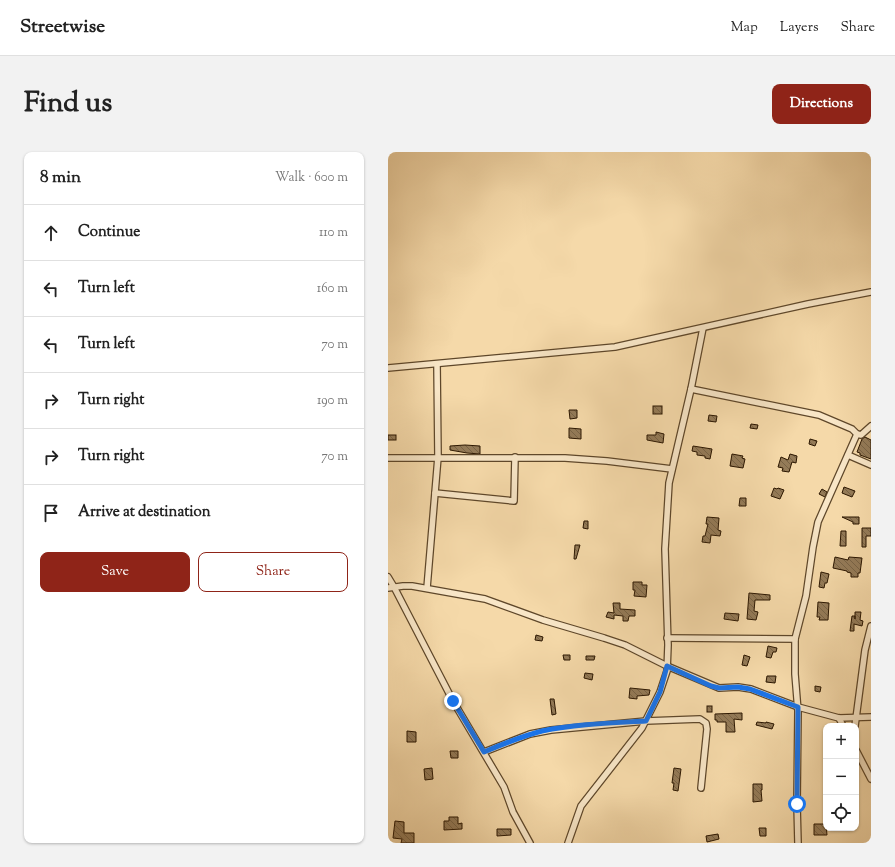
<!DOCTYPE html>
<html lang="en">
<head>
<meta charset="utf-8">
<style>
	:root { --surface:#fff; --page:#f2f2f2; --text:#222; --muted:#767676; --line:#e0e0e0; --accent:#8f2418 }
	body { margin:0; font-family:"Sorts Mill Goudy",serif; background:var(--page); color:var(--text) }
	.controls { position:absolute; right:12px; bottom:12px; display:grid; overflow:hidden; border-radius:8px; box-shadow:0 1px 3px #0004 }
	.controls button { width:36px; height:36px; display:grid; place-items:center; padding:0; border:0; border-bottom:1px solid var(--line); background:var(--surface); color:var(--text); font:20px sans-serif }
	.stop { position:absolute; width:12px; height:12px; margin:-9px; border:3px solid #1a73e8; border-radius:50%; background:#fff }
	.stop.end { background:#1a73e8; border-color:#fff; box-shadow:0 1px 4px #0008 }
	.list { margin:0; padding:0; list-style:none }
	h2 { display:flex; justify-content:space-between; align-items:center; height:52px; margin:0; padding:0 16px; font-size:17px }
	h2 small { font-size:13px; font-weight:400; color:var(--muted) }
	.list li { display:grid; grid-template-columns:26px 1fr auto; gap:12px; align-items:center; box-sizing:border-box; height:56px; padding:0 16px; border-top:1px solid var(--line) }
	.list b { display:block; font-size:15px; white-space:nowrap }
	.list em { font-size:13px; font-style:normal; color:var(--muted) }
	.actions { display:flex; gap:8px; padding:12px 16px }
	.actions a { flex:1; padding:9px 0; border:1px solid var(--accent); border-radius:8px; text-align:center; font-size:14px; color:var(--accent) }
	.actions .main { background:var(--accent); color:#fff }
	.icon { flex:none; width:22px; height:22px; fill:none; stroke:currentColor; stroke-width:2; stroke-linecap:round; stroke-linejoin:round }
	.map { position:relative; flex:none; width:483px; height:691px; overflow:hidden; border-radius:8px }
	header { display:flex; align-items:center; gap:24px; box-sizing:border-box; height:56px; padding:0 20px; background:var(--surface); border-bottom:1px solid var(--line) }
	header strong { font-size:19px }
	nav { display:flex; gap:22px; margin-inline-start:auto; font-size:14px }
	.intro { display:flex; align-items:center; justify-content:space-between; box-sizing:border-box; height:96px; padding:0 24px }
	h1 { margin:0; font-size:28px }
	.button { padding:10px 18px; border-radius:8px; background:var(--accent); color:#fff; font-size:14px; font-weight:700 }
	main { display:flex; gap:24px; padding:0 24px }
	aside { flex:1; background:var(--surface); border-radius:8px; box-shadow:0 1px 3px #0004 }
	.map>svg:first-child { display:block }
	.building { fill:url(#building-back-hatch); stroke:#2b1600 }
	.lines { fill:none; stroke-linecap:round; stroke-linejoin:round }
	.street-casing { stroke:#5e472a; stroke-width:8 }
	.street { stroke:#f8e6c7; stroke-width:5.5 }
	.route { stroke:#1a73e8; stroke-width:5 }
</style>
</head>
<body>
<header>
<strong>Streetwise</strong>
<nav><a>Map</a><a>Layers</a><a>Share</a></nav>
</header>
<div class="intro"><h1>Find us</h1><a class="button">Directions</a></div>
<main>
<aside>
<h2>8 min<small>Walk · 600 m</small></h2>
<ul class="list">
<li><svg class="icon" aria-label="ahead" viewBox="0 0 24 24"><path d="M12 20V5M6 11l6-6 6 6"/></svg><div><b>Continue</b></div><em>110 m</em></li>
<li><svg class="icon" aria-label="left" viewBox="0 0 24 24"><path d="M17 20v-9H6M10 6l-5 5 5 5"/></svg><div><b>Turn left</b></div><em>160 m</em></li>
<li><svg class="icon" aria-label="left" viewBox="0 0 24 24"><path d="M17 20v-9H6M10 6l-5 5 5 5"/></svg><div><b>Turn left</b></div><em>70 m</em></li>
<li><svg class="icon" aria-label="right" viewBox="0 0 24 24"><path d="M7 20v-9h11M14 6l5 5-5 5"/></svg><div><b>Turn right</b></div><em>190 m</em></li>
<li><svg class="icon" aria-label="right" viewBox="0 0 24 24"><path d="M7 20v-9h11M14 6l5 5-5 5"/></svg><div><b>Turn right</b></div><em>70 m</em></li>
<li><svg class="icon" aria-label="arrive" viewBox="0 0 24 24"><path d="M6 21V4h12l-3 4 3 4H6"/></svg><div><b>Arrive at destination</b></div></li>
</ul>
<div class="actions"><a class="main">Save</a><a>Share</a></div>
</aside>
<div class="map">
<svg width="483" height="691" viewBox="0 0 483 691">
	<defs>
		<pattern id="building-back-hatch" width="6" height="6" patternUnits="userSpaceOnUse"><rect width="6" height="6" fill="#947b58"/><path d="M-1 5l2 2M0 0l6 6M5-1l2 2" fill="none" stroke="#796446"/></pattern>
	</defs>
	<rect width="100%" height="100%" fill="#f5d9a9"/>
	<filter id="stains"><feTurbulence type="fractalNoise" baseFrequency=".005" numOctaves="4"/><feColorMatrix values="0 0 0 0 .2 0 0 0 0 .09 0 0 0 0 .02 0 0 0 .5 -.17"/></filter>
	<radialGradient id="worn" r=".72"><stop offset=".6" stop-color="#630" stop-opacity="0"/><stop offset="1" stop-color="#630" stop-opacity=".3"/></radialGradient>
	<g class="building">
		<rect x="265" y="254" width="9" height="8"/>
		<path d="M181,258H189V266L182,267Z"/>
		<path d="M321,263L329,264L328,270L320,269Z"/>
		<path d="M363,272L370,273L369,277L362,276Z"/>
		<path d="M181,276L193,277V287L181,286Z"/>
		<path d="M268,280L276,282L275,291L259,288V283H268Z"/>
		<rect x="0" y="283" width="8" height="5"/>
		<path d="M477,285L483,288V307L472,303V301L469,300L474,287Z"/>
		<path d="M422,287L429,289L427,294L421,292Z"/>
		<path d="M77,293L92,294V302L79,301L62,298V294Z"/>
		<path d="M305,294L324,297L322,307L317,306V304L309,303V300L304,299Z"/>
		<path d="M344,302L355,304L354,306L357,307L355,316L342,314Z"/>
		<path d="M402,302L409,304L408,311L404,310L401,320L394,319L395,316L390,315L393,305L400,308Z"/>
		<path d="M456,335L467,339L464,345L454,341Z"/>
		<path d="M386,336L389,337L390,336L396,338L392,347L383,344Z"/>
		<path d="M434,337L439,340L437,345L431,342Z"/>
		<path d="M352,346H358V354H351Z"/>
		<path d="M319,365L331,366L330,378L333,379L332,384L323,383L322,391L314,390L315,384H317L320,372H318Z"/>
		<path d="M454,365H471V372H465V370Z"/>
		<path d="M196,369H200V377L195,376Z"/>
		<path d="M474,376H483V384H478V395H474Z"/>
		<path d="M453,379H458V394H452Z"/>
		<path d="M187,393H192L188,407H186Z"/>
		<path d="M447,405L460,408L461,405L474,406L472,421H470V425H463V421L459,420V419L445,416Z"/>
		<path d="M433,420L441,422L439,431H437L436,436L431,435Z"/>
		<path d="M245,430H254V433H259L258,445L246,444L247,438H245Z"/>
		<path d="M361,441L382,443V448H367L366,459L370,460L368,468L359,467Z"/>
		<path d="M430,450L441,451L440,468H431L432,465H429Z"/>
		<path d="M225,451H232V457L247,458V464H241L240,469H235V464L226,463V467L218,465L220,460L226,461Z"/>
		<path d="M467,460H473L472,468L475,469L474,474L466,472V479H462L464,464H467V467Z"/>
		<path d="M337,461L351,462L350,469L336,467Z"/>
		<path d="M148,483L155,485L154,489L147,488Z"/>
		<path d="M380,494L389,496L388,500H385L383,506L378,505Z"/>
		<path d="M175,503H182V508H176Z"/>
		<path d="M356,503L362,505L359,514L354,513Z"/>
		<path d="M198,504H207L206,508H198Z"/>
		<path d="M197,521L205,522L204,528L196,526Z"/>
		<path d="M379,524H388L387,531L378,530Z"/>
		<path d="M427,534L433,535L432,540L427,539Z"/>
		<path d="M242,536L262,538L261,543L249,544V547L241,546Z"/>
		<path d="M162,547H166L168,562L164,563Z"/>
		<rect x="319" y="554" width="5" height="6"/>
		<path d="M354,561V568L346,567L347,580H338V570H329V568H327V562Z"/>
		<path d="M369,570L378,571V570L386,572L384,577L368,573Z"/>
		<path d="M19,579L28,580V590H19Z"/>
		<path d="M62,599H70V606H63Z"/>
		<path d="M44,616L45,627L37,628L36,617Z"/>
		<path d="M286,616L293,617L290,639L285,638L286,631H284Z"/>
		<path d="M365,632H374V638H373L374,649L365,650Z"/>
		<path d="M61,665H70V672L74,671V677L56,678V669H61Z"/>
		<path d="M7,669L16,670V681H26V691H13L14,687L5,686Z"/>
		<path d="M426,672H438L439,683H426Z"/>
		<path d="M371,676H378V684H372Z"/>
		<path d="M109,677H123V683L109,684Z"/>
		<path d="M330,682L331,687L319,690L318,684Z"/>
	</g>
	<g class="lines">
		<defs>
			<g id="street">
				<path d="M0,216L227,195L420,152L483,140"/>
				<path d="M303,237L431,263L464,277L469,282L473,283L483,274"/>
				<path d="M460,303L483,313"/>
				<path d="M0,306H177L219,309L284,317"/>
				<path d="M47,341L126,349L127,305"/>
				<path d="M0,425L6,435L65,549L116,635L125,660L142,691"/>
				<path d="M0,436L15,434H24L97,447L155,468L216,486L237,493L279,514L331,536L350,535L363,537L410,555L451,566L483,565"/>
				<path d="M39,436L50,305L49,212"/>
				<path d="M279,486L407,487"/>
				<path d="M451,566L455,574"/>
				<path d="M467,574L477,498L483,474"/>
				<path d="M468,598L483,627"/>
				<path d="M96,600L142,582L163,578L258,569L312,567L318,571L319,577L313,636"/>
				<path d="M180,691L193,654L254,576L272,540L279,519L280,493L277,397L281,331L303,237L315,176"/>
				<path d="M410,691L409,652L410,559L407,522V487L418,444L425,395L430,370L469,282"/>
			</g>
		</defs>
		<use href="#street" class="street-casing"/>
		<use href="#street" class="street"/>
	</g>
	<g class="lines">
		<path class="route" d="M65,549L96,600C115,592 134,584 154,579C188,572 224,571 258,569L272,540L279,514L323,534L331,536L350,535L362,537L410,555L409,652"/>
	</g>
	<rect width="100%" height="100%" filter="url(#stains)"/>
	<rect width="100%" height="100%" fill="url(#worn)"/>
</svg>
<div class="controls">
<button>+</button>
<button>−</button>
<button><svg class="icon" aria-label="locate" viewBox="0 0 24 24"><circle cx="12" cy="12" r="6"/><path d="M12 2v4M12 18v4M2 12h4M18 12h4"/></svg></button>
</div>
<div class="stop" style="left:409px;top:652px"></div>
<div class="stop end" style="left:65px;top:549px"></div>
</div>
</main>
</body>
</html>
